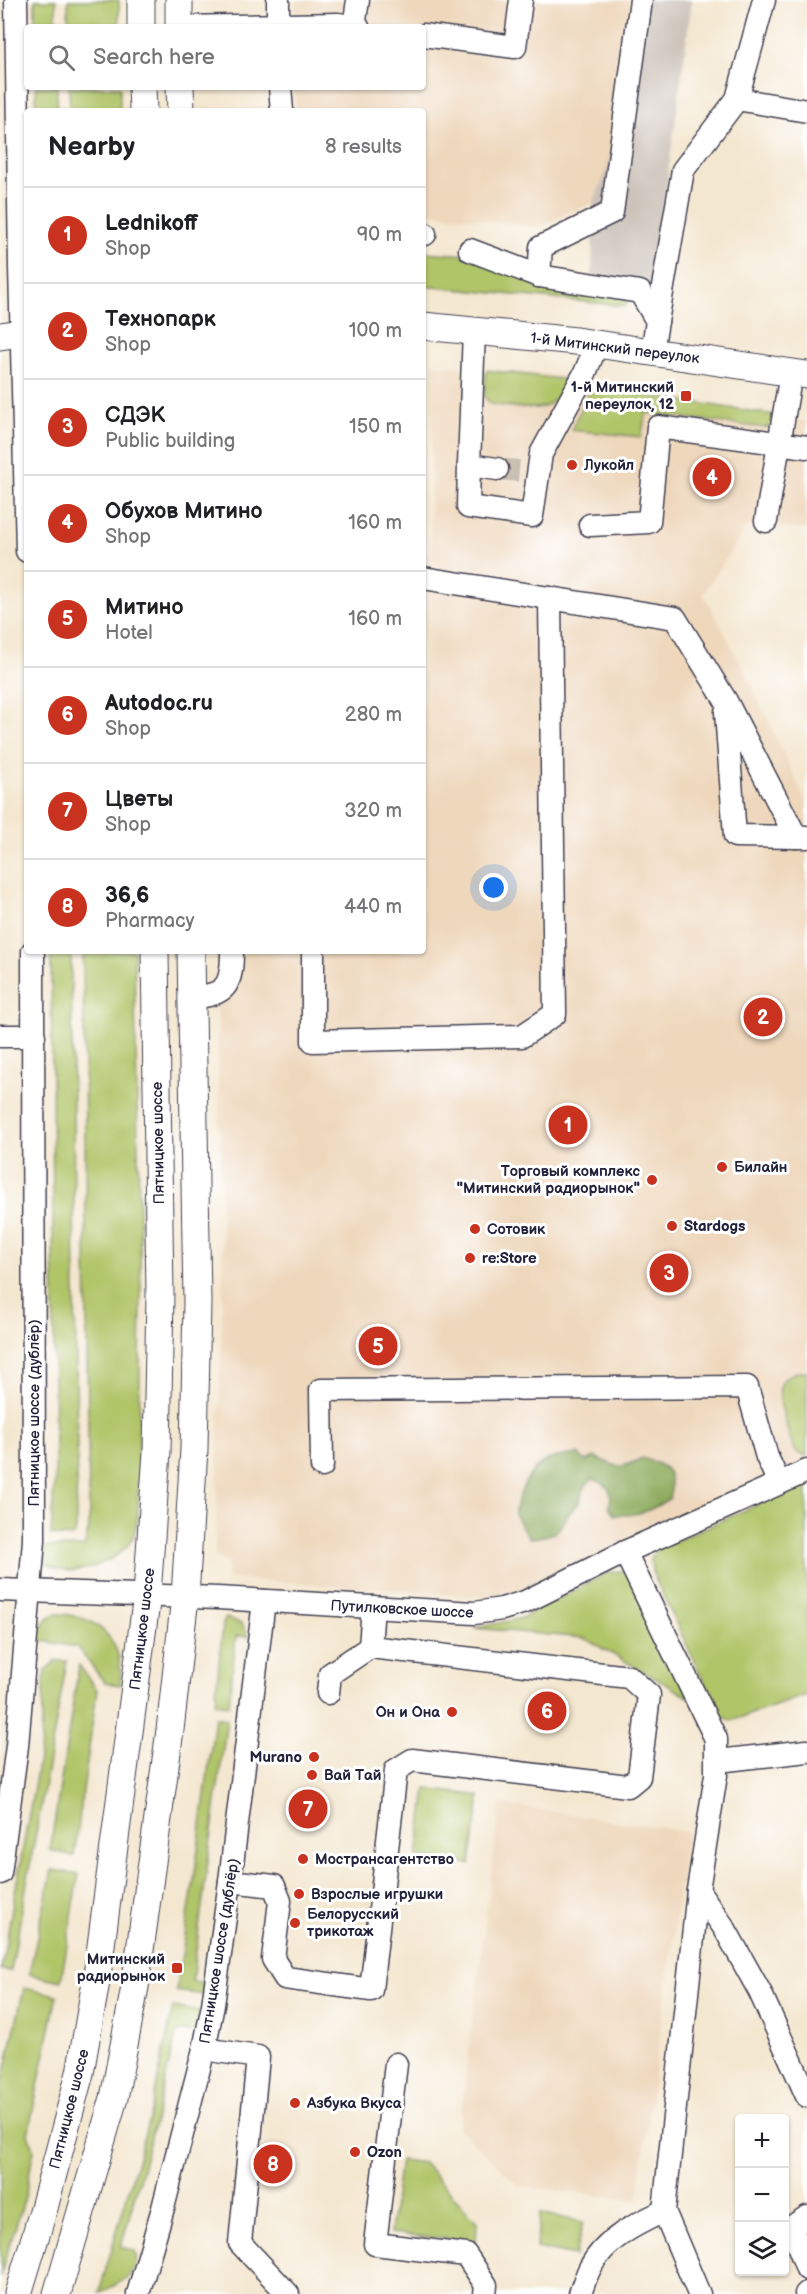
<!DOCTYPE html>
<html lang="en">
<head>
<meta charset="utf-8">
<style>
	:root { --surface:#fff; --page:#f2f2f2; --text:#202124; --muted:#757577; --line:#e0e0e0; --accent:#c8321e }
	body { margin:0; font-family:"Balsamiq Sans",sans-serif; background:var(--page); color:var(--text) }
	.controls { position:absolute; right:18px; bottom:18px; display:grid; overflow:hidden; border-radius:6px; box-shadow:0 2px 4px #0004 }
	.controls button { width:54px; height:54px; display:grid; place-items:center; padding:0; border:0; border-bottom:2px solid var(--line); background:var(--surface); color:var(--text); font:30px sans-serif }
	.you { position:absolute; left:494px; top:888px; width:21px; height:21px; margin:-15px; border:4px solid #fff; border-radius:50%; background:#1a73e8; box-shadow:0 0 0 9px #1a73e833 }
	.badge { display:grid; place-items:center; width:39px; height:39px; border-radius:50%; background:var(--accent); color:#fff; font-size:20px; font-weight:700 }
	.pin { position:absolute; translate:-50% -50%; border:3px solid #fff; box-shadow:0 2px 6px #0006 }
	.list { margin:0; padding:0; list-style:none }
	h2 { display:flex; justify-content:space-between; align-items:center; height:78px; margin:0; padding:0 24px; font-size:26px }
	h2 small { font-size:20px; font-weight:400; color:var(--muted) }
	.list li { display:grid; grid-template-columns:39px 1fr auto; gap:18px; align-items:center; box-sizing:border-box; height:96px; padding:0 24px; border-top:2px solid var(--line) }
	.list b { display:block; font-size:22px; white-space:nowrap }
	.list p { margin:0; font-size:20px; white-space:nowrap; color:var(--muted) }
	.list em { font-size:20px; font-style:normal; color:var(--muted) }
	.icon { flex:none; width:33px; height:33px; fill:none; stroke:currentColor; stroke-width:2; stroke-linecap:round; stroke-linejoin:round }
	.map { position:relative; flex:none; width:807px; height:2294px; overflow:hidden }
	.search { position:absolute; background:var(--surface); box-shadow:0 2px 4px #0004; left:24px; top:24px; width:402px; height:66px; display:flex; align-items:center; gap:15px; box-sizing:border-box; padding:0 21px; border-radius:6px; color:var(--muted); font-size:22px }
	.panel { position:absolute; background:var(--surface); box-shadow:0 2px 4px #0004; left:24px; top:108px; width:402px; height:846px; border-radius:6px }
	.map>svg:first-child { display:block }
	.built { fill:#eed7bb }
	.industrial { fill:#ccc2b9 }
	.green { fill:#b0c467; stroke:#697351; stroke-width:1.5 }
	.forest { fill:#8caa5c; stroke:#57664c; stroke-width:1.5 }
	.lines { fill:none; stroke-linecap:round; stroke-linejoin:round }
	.minor-tunnel { stroke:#cac0b2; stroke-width:22; stroke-dasharray:22 11; stroke-linecap:butt }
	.minor-casing { stroke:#424051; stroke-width:25 }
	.major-casing { stroke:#424051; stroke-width:29 }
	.minor { stroke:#fff; stroke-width:22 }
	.major { stroke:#fff; stroke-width:27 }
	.poi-dot { fill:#c8321e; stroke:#fff; stroke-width:2 }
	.labels { text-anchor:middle; stroke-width:6; stroke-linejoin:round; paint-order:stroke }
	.street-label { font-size:15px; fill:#22223b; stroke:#fff }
	.poi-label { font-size:15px; font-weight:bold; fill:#22223b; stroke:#fff; text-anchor:start }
</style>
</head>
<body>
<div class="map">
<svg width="807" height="2294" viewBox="0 0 807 2294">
	<rect width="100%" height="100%" fill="#fff"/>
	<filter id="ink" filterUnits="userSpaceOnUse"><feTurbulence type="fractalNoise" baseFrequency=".0167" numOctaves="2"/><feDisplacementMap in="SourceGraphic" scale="12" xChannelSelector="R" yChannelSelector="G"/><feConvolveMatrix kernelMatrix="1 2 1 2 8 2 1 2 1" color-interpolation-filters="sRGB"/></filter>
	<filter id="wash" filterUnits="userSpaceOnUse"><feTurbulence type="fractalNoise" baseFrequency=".008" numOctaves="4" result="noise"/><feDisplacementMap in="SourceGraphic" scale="24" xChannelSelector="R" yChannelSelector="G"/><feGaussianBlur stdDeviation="1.35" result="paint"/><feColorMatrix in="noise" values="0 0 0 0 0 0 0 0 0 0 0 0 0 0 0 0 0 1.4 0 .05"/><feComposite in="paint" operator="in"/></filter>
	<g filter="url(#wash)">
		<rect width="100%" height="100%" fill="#f4e7d0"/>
		<g class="built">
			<path d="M295,0H633L608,167L593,203L537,227L423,212V111H295V87H423V27H295Z"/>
			<path d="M432,365L574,378L807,422V529L747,526L703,594L744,669L807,804V1466L531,1589L492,1598L228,1578L227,1563L215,1556L223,1287L216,951H423V553L430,554Z"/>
			<path d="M500,1804L688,1832L637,2200L519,2186L459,2129Z"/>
		</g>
		<path class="industrial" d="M633,0H692L652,290L592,281L593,203L608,167Z"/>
		<g class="green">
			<rect x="35" y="0" width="21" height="27"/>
			<rect x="68" y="0" width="51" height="27"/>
			<rect x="36" y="87" width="21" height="24"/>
			<path d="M69,87H120V111H70Z"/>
			<path d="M423,252L468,255L627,296L626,306L423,286Z"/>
			<path d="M486,370L570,380C564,387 556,400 548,405C536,412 504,406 491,404L484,396Z"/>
			<path d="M592,387L776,415L773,425L765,428L646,413L641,437L571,430Z"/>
			<path d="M51,951H71L77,1452L76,1529L75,1534L70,1537L51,1535L55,1474Z"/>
			<path d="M83,951H134L141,1295L138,1514C137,1523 136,1533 131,1541C115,1564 68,1582 45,1562L44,1547H84L89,1528Z"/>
			<path d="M807,1371V1456C802,1456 798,1454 795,1450C790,1443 788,1431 786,1423C778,1397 771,1373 807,1371Z"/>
			<path d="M807,1483V1695L731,1721L719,1714L652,1572L651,1557L659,1548Z"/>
			<path d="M626,1570L690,1698L584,1638L474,1628L522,1618L607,1573Z"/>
			<path d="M55,1614C99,1614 125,1642 120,1685L105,1683L77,1647L38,1640C40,1627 43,1620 55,1614Z"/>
			<path d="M226,1618L241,1623L249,1637L236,1636L229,1705L215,1703L223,1624Z"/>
			<path d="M56,1661H67L11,1971L1,1970L40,1753L45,1670Z"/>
			<path d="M79,1665L97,1690L74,1856L50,1850Z"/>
			<path d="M215,1717L227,1719L192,1981L205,1983L203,1995L176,1991L194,1880Z"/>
			<path d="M426,1789L480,1796L470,1864L417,1857Z"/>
			<path d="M52,1870L79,1874L61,1981L29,1974Z"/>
			<path d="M24,1988L57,1995L28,2134L34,2149L25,2197L0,2276V2094Z"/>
			<path d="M173,2007L200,2012L197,2032H177L157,2114L121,2247L135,2251C143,2276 116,2284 99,2293L151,2112Z"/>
			<path d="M400,2160L424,2163L477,2222L476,2242L390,2233Z"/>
			<path d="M540,2213L583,2222L575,2256L536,2248Z"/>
		</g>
		<path class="forest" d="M578,1454L586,1461L595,1457C619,1468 619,1470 642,1458C667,1465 674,1470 670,1498C648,1512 640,1516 614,1515L609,1507C614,1490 608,1484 592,1479C583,1486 583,1494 578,1504C575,1508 571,1510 568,1515C558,1535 551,1536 529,1538C525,1531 517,1522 515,1514C514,1506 518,1499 521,1492C533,1462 548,1456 578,1454Z"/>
	</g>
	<g filter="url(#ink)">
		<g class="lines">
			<path class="minor-tunnel" d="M497,469L520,471"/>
			<defs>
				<g id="minor">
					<path d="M16,0L20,267L27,551"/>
					<path d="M179,27L338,24L358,27"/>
					<path d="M278,27V0"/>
					<path d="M354,27L358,0"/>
					<path d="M423,35L515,47L521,0"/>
					<path d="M280,87L282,111"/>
					<path d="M737,99L807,111"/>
					<path d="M423,234H425"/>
					<path d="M470,250L539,276L640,292L657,321"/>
					<path d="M539,276L541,247L612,212L641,0"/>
					<path d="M474,331L469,465L497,469"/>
					<path d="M652,351L683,170L737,99L764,0"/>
					<path d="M469,465L468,507L532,516L541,454L585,373L597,344"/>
					<path d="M766,521L791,373"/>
					<path d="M590,525L649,522L658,427L807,447"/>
					<path d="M423,578L675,618L726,701L796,837H807"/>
					<path d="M726,712L735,836L796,837"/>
					<path d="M313,951V1041L522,1036L555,1014L550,598"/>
					<path d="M192,997C227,996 232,984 232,951"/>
					<path d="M0,1036H34"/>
					<path d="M322,1466L321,1390L747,1387L767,1457L779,1483"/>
					<path d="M625,1552L716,1739V1775L698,1890L664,2211L699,2294"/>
					<path d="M0,1590L218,1598L474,1613L502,1609L525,1602L625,1552L807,1471"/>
					<path d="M328,1693L330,1674L370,1647"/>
					<path d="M718,1761L807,1751"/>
					<path d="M0,1873L17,1746L34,1540L33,951"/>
					<path d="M230,1881L274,1886L280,1901L273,1959L285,1978L371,1990L396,1770L412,1760L628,1786L639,1777L649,1695L629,1677L370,1647L373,1607"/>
					<path d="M698,1890L725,1929L760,1992L807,2096"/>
					<path d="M204,2049L258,2057L240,2243L288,2294"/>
					<path d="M396,2064L375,2244L466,2255L486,2285L485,2294"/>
					<path d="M807,2217L793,2226L794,2234L807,2269"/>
					<path d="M138,2294L163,2208L204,2049L213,2005L230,1881L264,1601"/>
					<path d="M580,2294C583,2285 586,2276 590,2268C605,2239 636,2224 664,2211"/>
					<path d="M806,2294L807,2293"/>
				</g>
				<g id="major">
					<path d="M141,0V27"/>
					<path d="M179,0V27"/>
					<path d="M142,87L143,111"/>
					<path d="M180,87L181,111"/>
					<path d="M423,326L576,341L807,375"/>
					<path d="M0,336L27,332"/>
					<path d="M18,2294L44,2208L80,2073L97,1976L147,1595L157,1452L160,1295L155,951"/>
					<path d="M57,2294L114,2098L135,1987L170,1730L185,1597L194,1449L197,1301L191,951"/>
				</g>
			</defs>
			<use href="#minor" class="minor-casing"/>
			<use href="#major" class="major-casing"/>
			<use href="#minor" class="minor"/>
			<use href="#major" class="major"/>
		</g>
	</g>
	<g class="poi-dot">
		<rect x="680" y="390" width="12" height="12" rx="3"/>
		<circle cx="572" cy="465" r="6"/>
		<circle cx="722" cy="1167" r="6"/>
		<circle cx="652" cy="1180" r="6"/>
		<circle cx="672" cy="1226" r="6"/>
		<circle cx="475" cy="1229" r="6"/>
		<circle cx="470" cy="1258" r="6"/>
		<circle cx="452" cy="1712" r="6"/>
		<circle cx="314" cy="1757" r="6"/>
		<circle cx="312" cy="1775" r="6"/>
		<circle cx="303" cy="1859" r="6"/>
		<circle cx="299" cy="1894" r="6"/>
		<circle cx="295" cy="1923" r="6"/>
		<rect x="171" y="1962" width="12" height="12" rx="3"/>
		<circle cx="295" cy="2103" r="6"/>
		<circle cx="355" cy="2152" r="6"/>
	</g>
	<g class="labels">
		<g class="street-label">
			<text transform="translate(615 348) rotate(7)" y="5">1-й Митинский переулок</text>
			<text transform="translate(158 1143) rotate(-91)" y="5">Пятницкое шоссе</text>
			<text transform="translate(34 1413) rotate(-90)" y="5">Пятницкое шоссе (дублёр)</text>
			<text transform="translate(402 1609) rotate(3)" y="5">Путилковское шоссе</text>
			<text transform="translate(142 1629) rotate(-83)" y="5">Пятницкое шоссе</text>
			<text transform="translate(219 1951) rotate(-81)" y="5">Пятницкое шоссе (дублёр)</text>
			<text transform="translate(69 2109) rotate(-76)" y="5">Пятницкое шоссе</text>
		</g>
		<g class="poi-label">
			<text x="674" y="392" text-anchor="end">1-й Митинский<tspan x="674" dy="17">переулок, 12</tspan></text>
			<text x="584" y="470">Лукойл</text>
			<text x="734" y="1172">Билайн</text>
			<text x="640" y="1176" text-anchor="end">Торговый комплекс<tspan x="640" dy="17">"Митинский радиорынок"</tspan></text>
			<text x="684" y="1231">Stardogs</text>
			<text x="487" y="1234">Сотовик</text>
			<text x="482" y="1263">re:Store</text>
			<text x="440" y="1717" text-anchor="end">Он и Она</text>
			<text x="302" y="1762" text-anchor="end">Murano</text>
			<text x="324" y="1780">Вай Тай</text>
			<text x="315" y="1864">Мострансагентство</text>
			<text x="311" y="1899">Взрослые игрушки</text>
			<text x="307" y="1919">Белорусский<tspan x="307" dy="17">трикотаж</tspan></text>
			<text x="165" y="1964" text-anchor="end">Митинский<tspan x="165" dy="17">радиорынок</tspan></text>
			<text x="307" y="2108">Азбука Вкуса</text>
			<text x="367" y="2157">Ozon</text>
		</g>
	</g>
</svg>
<div class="controls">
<button>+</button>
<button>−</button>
<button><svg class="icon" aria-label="layers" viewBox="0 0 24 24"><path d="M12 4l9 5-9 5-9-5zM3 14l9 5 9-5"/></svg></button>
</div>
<div class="you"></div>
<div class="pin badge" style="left:568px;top:1125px">1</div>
<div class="pin badge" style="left:763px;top:1017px">2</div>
<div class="pin badge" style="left:669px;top:1273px">3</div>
<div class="pin badge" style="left:712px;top:477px">4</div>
<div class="pin badge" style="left:378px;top:1346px">5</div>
<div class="pin badge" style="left:547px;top:1711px">6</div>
<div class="pin badge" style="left:308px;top:1809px">7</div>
<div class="pin badge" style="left:273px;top:2164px">8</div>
<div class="search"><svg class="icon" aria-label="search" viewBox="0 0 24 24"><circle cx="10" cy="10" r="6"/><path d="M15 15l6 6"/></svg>Search here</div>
<section class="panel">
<h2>Nearby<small>8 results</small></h2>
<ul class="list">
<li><span class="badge">1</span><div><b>Lednikoff</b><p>Shop</p></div><em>90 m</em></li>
<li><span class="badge">2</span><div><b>Технопарк</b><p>Shop</p></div><em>100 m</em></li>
<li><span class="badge">3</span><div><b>СДЭК</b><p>Public building</p></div><em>150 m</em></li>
<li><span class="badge">4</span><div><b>Обухов Митино</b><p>Shop</p></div><em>160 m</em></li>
<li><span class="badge">5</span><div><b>Митино</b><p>Hotel</p></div><em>160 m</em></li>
<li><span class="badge">6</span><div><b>Autodoc.ru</b><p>Shop</p></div><em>280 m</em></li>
<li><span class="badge">7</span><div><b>Цветы</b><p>Shop</p></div><em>320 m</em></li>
<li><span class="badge">8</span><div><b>36,6</b><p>Pharmacy</p></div><em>440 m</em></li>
</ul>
</section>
</div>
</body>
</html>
